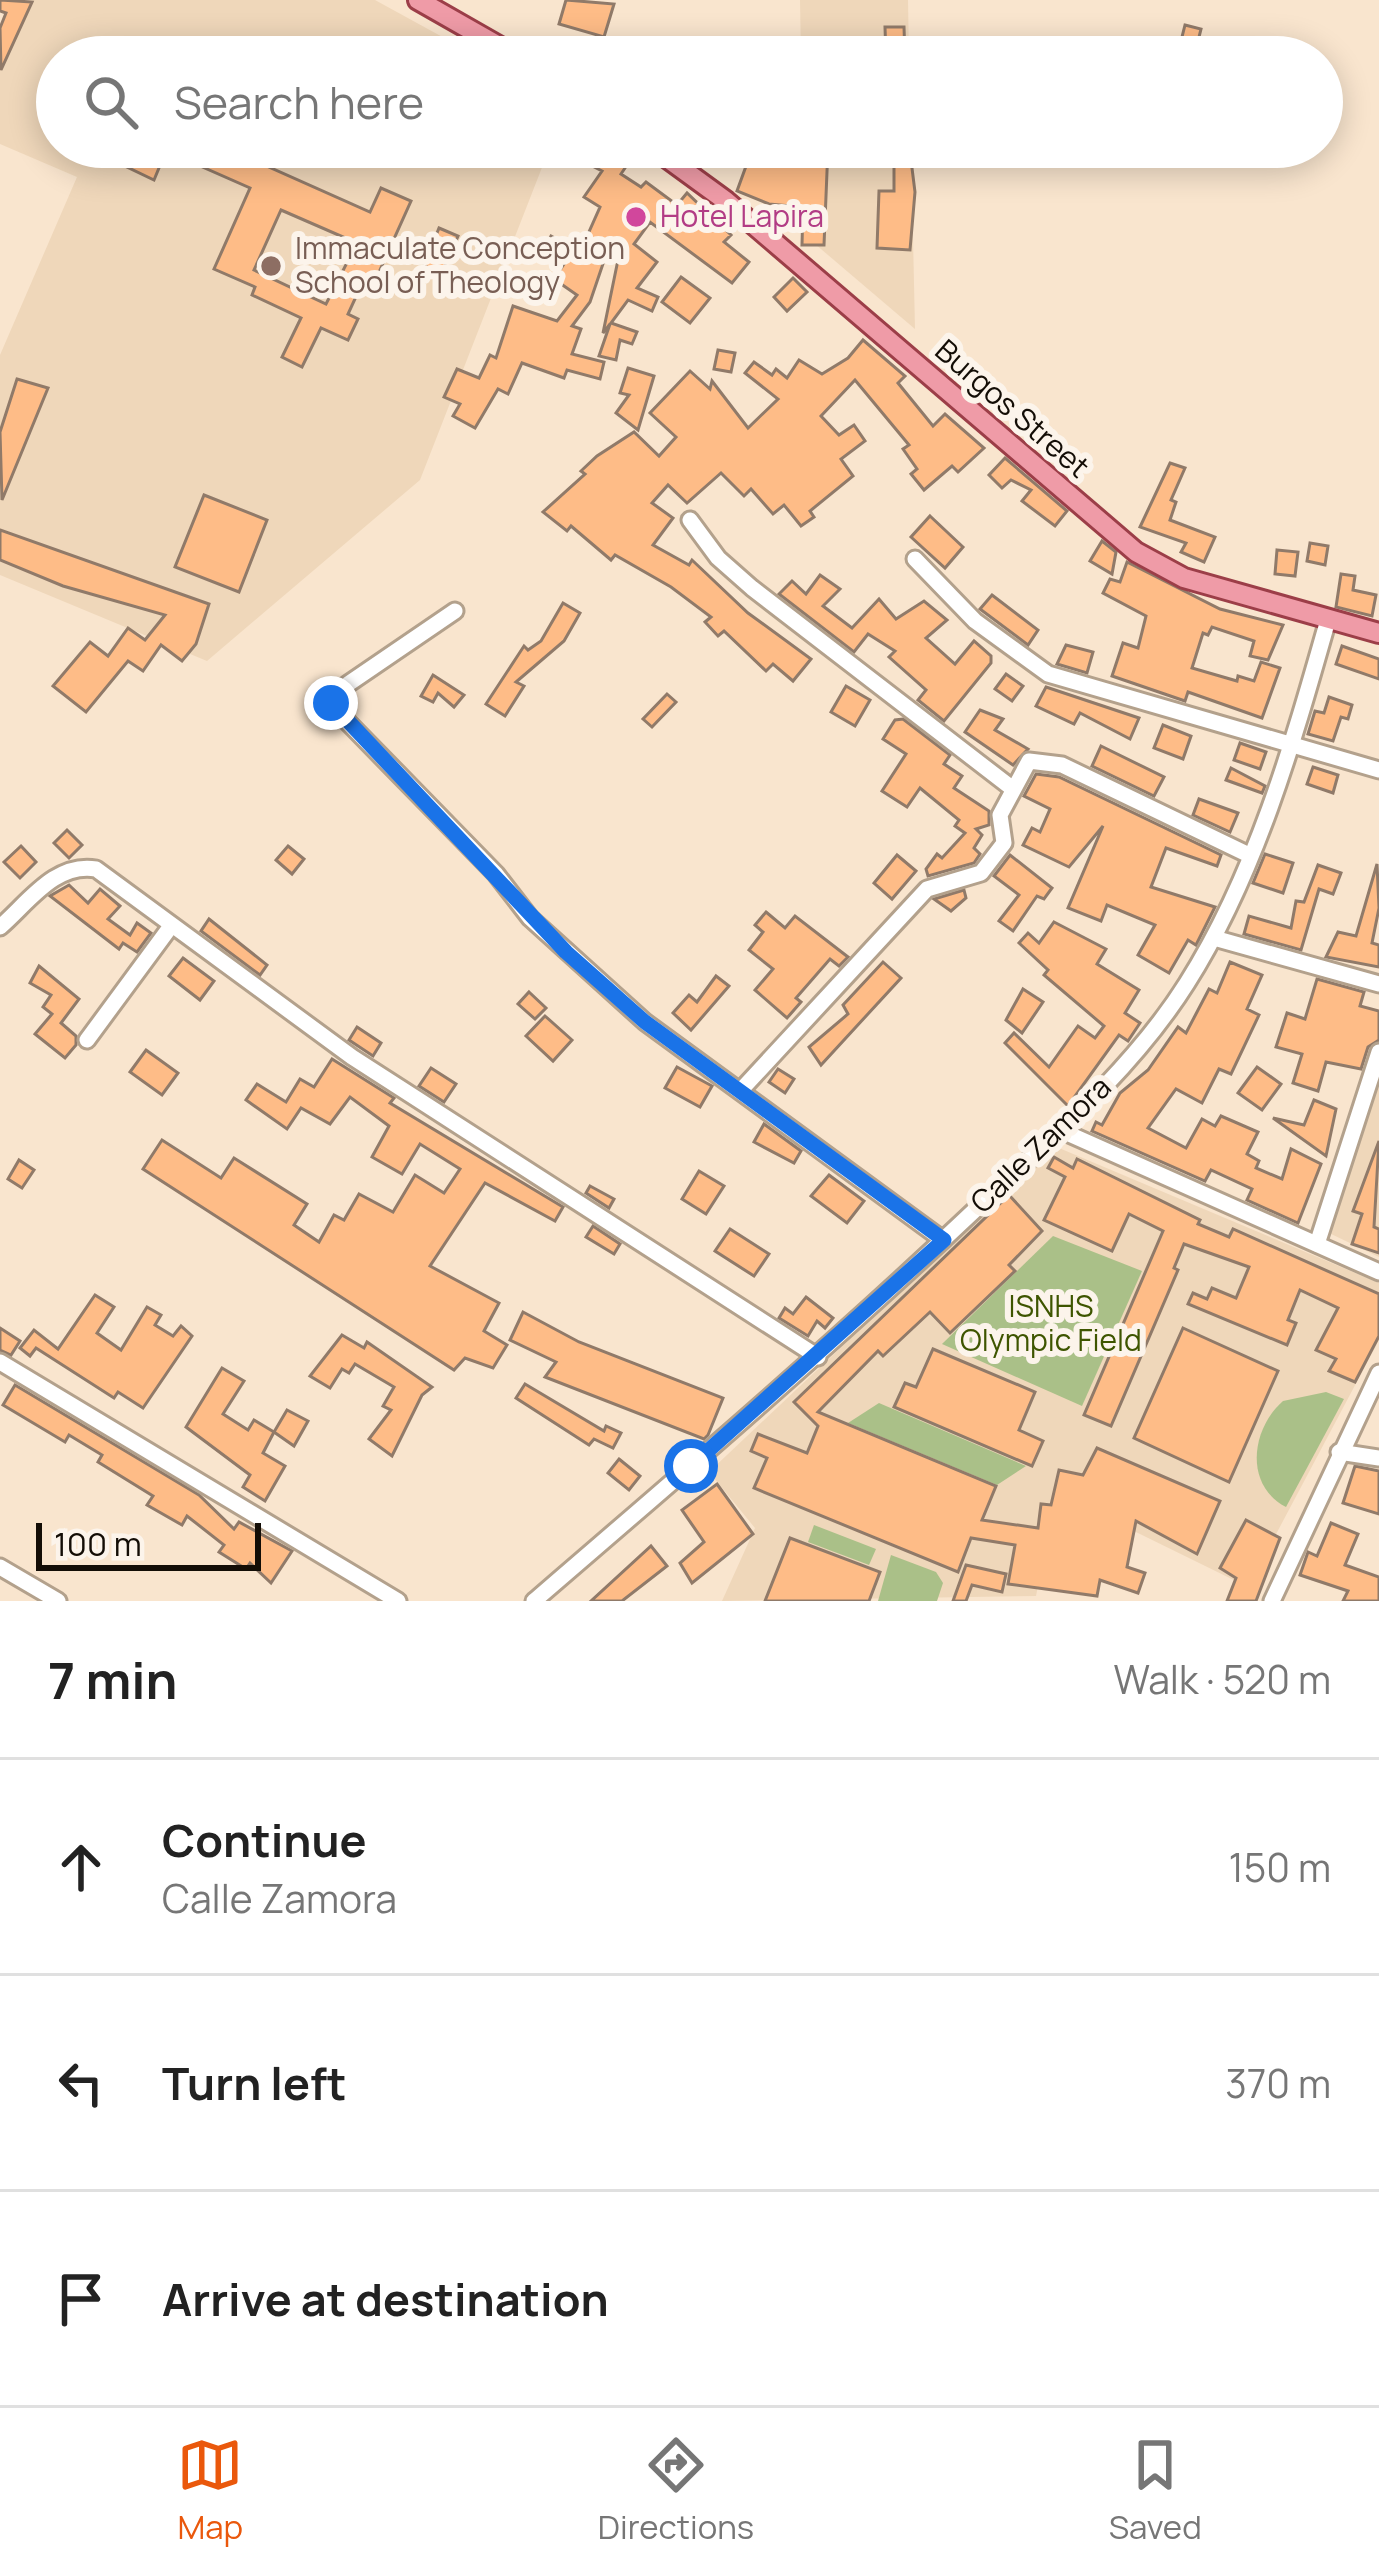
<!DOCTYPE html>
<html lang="en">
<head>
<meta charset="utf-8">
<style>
	:root { --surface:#fff; --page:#f2f2f2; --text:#222; --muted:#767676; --line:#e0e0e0; --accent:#ea580c }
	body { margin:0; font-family:Manrope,sans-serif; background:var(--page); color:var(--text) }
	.scale { position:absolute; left:36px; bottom:30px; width:225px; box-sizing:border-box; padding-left:12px; border:6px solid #130d06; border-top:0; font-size:33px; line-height:42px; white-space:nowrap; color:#130d06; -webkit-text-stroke:9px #fcf4eb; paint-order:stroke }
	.stop { position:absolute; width:36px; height:36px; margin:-27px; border:9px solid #1a73e8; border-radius:50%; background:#fff }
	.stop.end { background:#1a73e8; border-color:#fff; box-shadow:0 3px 12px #0008 }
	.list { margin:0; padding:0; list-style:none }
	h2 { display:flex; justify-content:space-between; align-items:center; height:156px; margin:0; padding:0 48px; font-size:51px }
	h2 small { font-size:39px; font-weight:400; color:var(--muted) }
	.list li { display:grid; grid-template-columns:78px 1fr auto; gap:36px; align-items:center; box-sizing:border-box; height:216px; padding:0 48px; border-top:3px solid var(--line) }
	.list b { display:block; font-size:45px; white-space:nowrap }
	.list p { margin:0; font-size:39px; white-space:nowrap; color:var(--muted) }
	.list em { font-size:39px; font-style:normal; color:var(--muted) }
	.icon { flex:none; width:66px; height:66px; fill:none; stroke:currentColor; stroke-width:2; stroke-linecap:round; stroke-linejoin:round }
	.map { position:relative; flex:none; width:1379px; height:1601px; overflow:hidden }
	.search { position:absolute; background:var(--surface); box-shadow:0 6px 30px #0003; left:36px; right:36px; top:36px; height:132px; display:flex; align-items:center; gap:30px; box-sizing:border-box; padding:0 42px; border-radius:66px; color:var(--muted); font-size:45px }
	.sheet { height:804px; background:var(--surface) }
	nav { display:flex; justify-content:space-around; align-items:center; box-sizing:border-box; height:168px; border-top:3px solid var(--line); background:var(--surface); font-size:33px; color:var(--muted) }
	nav a { display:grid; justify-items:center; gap:6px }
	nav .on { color:var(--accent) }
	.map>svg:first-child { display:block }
	.built { fill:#efd7ba }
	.green { fill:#aac088 }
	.building { fill:#febc87; stroke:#907a69; stroke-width:3; fill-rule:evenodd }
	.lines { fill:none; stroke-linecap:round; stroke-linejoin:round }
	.minor-casing { stroke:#b3a18c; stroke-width:21 }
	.major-casing { stroke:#9c3e48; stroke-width:24 }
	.minor { stroke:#fff; stroke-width:15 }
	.major { stroke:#ef9ba7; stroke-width:18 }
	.route { stroke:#1a73e8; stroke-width:15 }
	.hotel-dot { fill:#d1479c; stroke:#fcf4eb; stroke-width:4.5 }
	.education-dot { fill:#8d6e63; stroke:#fcf4eb; stroke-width:4.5 }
	.labels { text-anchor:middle; stroke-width:12; stroke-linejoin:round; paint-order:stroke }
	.hotel-label { font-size:30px; fill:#b23c85; stroke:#fcf4eb; text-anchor:start }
	.education-label { font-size:30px; fill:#785e54; stroke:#fcf4eb; text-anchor:start }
	.street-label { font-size:30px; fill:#130d06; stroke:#fcf4eb }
	.park-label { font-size:30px; fill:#3e5500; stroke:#fcf4eb }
</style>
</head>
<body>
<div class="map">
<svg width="1379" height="1601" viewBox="0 0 1379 1601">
	<rect width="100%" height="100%" fill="#f9e5ce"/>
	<g class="built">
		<path d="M13,0H375L479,57H57V147H550L420,480L207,661L0,575V355L77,177L0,144V43Z"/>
		<path d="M800,0H908L909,57H801Z"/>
		<path d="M801,147H911L915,329L801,232Z"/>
		<path d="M1379,1076V1257L1327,1232Z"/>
		<path d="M1059,1148L1379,1283V1340L1248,1587L1087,1508L1050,1524L1036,1596L722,1601L755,1528L709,1472L1046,1154Z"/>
	</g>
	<g class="green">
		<path d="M1053,1236L1142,1271L1082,1406L942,1344Z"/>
		<path d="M1326,1392L1344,1399L1286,1507C1244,1485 1251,1429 1283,1401Z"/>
		<path d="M879,1403L1026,1466L997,1485L848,1423Z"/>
		<path d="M814,1525L876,1549L869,1565L808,1542Z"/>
		<path d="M891,1555L936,1572L943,1583L937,1601H878Z"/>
	</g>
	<g class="building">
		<path d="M0,0L32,2L1,70L0,28L6,13L0,11Z"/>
		<path d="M566,0L614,4L604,37L559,24Z"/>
		<path d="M1185,25L1201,29L1197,45L1181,41Z"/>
		<path d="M885,27H904L905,57H886Z"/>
		<path d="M832,39L851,40V57H832Z"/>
		<path d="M136,147H224L370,212L381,188L411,201L375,281L365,277L348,314L358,319L348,340L321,328L302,367L282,357L301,318L252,295L255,287L214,269L250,188L166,151L154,180L127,167ZM281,210L357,243L326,304L254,270Z"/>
		<path d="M555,147H605L629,162L621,174L641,187L646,182L677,205L687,193L731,235L724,242L749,262L732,283L650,222L634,244L657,262L637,288L658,297L652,311L628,300L611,323L637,332L632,344L620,340L616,360L599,356L610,324L603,333L619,255L607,252L590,302L572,326L581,329L572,354L604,362L600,379L567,370L564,378L522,363L508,394L498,389L475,428L453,416L460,404L444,397L457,369L479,378L490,355L496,358L513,306L557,321L577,295L554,279L566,261L544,249L551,236L575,249L584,243L600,207L584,197L602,171Z"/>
		<path d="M753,147H828L824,245H802L803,207L769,204L737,191Z"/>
		<path d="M894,147H906L911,160L915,192L910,250L877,248L879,191H894Z"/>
		<path d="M439,228L458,236L442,273L424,266Z"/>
		<path d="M681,277L710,298L690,323L662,302Z"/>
		<path d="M793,278L807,292L787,311L774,297Z"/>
		<path d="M863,340L905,376L898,383L933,426L945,414L984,448L958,472L952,466L924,490L911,474L917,469L903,449L909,445L855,380L821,416L839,435L854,425L865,441L841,459L853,476L810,511L814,517L801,526L784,505L773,514L751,489L744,496L721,473L687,503L668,485L652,503L673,518L653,545L689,565L692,560L748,613L811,659L793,681L773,664L766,671L724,631L718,636L705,622L711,617L671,587L615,555L611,560L571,526L567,531L543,512L585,474L581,471L597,456L634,432L659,456L676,437L650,413L690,371L710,389L712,381L748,428L778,399L745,373L754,362L772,375L776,369L787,378L799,360L822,374L848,358Z"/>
		<path d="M718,350L735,353L731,372L714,369Z"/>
		<path d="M628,368L654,376L638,430L616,413L629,395L620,393Z"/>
		<path d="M17,379L48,388L2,500L0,432Z"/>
		<path d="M1005,458L1067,511L1055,526L1022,501L1031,490L1011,480L1002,488L989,475Z"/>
		<path d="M1170,463L1185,468L1171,500L1176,502L1170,520L1215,537L1204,562L1181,552L1186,543L1140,527Z"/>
		<path d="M204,495L267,520L239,592L175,567Z"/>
		<path d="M930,516L963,547L945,568L911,537Z"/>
		<path d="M0,530L209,604L196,644L182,661L161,645L143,671L128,661L86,712L53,686L90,642L108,656L128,628L145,640L165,615L63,586L0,560Z"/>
		<path d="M1102,541L1116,552L1112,574L1090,561Z"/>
		<path d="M1310,543L1328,546L1325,565L1307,561Z"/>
		<path d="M1277,550L1298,552L1295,576L1275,574Z"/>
		<path d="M1127,562L1220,609L1283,625L1268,660L1250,656L1254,641L1212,627L1208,635L1203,633L1192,668L1237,681L1238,676L1254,681L1261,662L1280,668L1262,718L1188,692L1185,701L1112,676L1123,643L1138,648L1146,616L1103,593L1110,579L1120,582Z"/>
		<path d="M1341,574L1355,576L1353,590L1376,595L1372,616L1336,607Z"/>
		<path d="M820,575L840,589L823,606L852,628L879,599L896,619L924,601L947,620L926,638L955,664L974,641L991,656V663L944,721L918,700L926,690L889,657L895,651L868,634L854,652L779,594L792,581L806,594Z"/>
		<path d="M992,595L1038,630L1028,645L980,609Z"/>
		<path d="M563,603L580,613L564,641L516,682L524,686L505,716L486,704L524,646L528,650L541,641Z"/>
		<path d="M1066,645L1093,652L1087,673L1057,664Z"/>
		<path d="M1342,646L1379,659V679L1336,664Z"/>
		<path d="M1006,674L1023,686L1012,701L995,689Z"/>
		<path d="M433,675L464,695L454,707L438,693L433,702L421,696Z"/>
		<path d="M846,686L870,700L855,726L831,712Z"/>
		<path d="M1046,687L1139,718L1130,739L1080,713L1074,724L1036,706Z"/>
		<path d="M667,694L676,702L652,727L643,719Z"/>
		<path d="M1329,697L1352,705L1348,719L1341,717L1333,741L1308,734L1315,711L1324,713Z"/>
		<path d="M980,710L1003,719L995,730L1028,749L1013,765L965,732Z"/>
		<path d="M903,719L950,755L944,764L962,776L954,788L989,811V825L976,829L982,835L974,848L980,854L974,863L928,876L926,869L937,854L942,858L965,833L955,826L959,820L920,788L907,807L882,791L906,754L883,739L895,720Z"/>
		<path d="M1163,725L1191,736L1183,759L1154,748Z"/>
		<path d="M1240,743L1266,752L1260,769L1234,760Z"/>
		<path d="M1101,746L1164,777L1154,796L1092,766Z"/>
		<path d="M1313,767L1338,775L1333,793L1307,784Z"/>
		<path d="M1231,768L1265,786L1262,793L1226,780Z"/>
		<path d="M1036,774L1059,777L1221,855L1217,866L1166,848L1151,887L1215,907L1196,945L1188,940L1169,973L1138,955L1155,925L1107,905L1101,921L1068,908L1103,826L1069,867L1023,845L1032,828L1040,832L1050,809L1024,796Z"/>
		<path d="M1199,799L1238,813L1230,832L1193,815Z"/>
		<path d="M67,830L82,845L69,858L54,843Z"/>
		<path d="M21,846L36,862L20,878L4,862Z"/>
		<path d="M288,846L304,859L292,874L276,860Z"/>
		<path d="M1265,854L1293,863L1283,893L1253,883Z"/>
		<path d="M897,855L916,871L892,899L874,883Z"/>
		<path d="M1010,855L1052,888L1044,899L1037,896L1013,931L999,921L1019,895L994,876Z"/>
		<path d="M1377,864L1379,908L1372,943L1379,945V967L1326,957L1338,932L1356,936Z"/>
		<path d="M1318,865L1341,873L1333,894L1319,889L1301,950L1244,934L1249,916L1291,928L1296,901L1304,902Z"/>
		<path d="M69,885L88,903L100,889L120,906L108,919L130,935L137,923L151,933L137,952L123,943L119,949L50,896Z"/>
		<path d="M964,890L966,898L951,911L934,899Z"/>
		<path d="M766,912L785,928L795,916L848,957L839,966L830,959L796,998L801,1002L787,1018L755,990L773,969L749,950L763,932L755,925Z"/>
		<path d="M209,919L267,965L260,975L201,931Z"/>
		<path d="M1054,922L1106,949L1097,964L1139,990L1125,1013L1140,1023L1128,1041L1119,1035L1068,1106L1005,1043L1014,1033L1049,1067L1078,1026L1095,1038L1104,1026L1044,975L1048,970L1019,943L1028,933L1039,943Z"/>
		<path d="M183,958L214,981L200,1000L169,976Z"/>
		<path d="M883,962L901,978L821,1065L809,1047L848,1014L843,1005Z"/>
		<path d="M1230,962L1262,975L1247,1009L1259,1015L1231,1074L1219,1069L1202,1103L1176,1089L1148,1128L1186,1148L1202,1119L1215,1126L1221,1116L1258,1132L1247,1154L1259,1161L1256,1168L1282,1179L1291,1149L1321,1164L1298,1223L1247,1200L1252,1189L1211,1170L1205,1181L1092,1131L1096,1122L1102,1125L1120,1093L1148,1070L1178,1027L1186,1033L1209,989L1217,993Z"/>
		<path d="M39,966L79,999L61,1023L76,1036V1045L65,1058L35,1034L52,1014L43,1007L51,995L30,983Z"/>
		<path d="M716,976L729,986L691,1030L673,1013L689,995L697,1002Z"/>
		<path d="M1317,979L1364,992L1360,1006L1379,1011V1040L1368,1047L1361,1069L1326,1062L1318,1091L1293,1083L1302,1054L1276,1047L1287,1013L1305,1019Z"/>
		<path d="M1023,989L1043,1002L1022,1033L1006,1020Z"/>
		<path d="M529,992L546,1008L535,1019L518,1004Z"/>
		<path d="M545,1016L572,1040L553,1061L526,1036Z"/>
		<path d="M357,1027L381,1043L373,1056L349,1040Z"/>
		<path d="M146,1050L178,1073L162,1095L130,1072Z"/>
		<path d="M332,1059L394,1098L390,1103L563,1207L555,1221L485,1183L430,1266L499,1303L484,1331L507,1345L493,1368L465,1358L454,1370L143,1169L162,1140L221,1178L234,1158L307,1204L294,1225L319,1242L334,1215L344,1220L359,1194L393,1212L415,1175L444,1193L460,1169L420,1144L402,1174L372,1157L389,1126L350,1097L330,1124L301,1108L287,1129L246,1100L257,1084L286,1102L300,1079L314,1087Z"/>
		<path d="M677,1067L712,1086L700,1107L665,1088Z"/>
		<path d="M1257,1067L1281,1084L1262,1110L1238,1093Z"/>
		<path d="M431,1068L456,1084L444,1102L419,1086Z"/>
		<path d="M778,1069L794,1079L785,1093L769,1082Z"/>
		<path d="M1314,1100L1336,1109L1326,1156L1273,1118L1304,1125Z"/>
		<path d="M764,1124L801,1151L794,1163L754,1142Z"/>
		<path d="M1379,1141L1374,1227L1379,1229V1253L1352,1244L1362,1214L1353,1211Z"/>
		<path d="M1054,1157L1073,1168L1077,1159L1200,1220L1198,1224L1229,1237L1233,1229L1379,1294V1336L1355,1382L1329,1371L1336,1359L1316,1350L1338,1308L1300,1290L1288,1320L1296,1323L1287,1345L1188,1304L1193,1293L1207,1299L1212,1288L1236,1298L1249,1267L1184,1244L1174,1268L1178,1270L1111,1426L1084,1415L1163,1231L1129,1214L1112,1251L1044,1220L1065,1177L1048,1168Z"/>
		<path d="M19,1160L34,1170L22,1188L8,1179Z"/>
		<path d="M699,1171L724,1186L706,1214L682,1199Z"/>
		<path d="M829,1175L864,1201L847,1223L811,1196Z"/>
		<path d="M590,1186L614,1199L609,1208L586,1193Z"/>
		<path d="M1009,1195L1042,1231L1009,1265L1015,1271L950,1333L930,1312L883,1356L878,1351L818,1412L996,1486L982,1520L1038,1528L1041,1504L1051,1505L1059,1470L1083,1475L1097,1448L1220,1501L1197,1554L1136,1521L1127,1567L1145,1573L1138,1593L1100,1580L1097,1596L1008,1584L1015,1545L971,1538L958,1572L754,1488L767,1458L751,1451L758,1434L807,1453L818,1426L794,1402Z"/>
		<path d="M593,1226L620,1244L614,1254L586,1237Z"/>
		<path d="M730,1229L769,1254L754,1276L715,1251Z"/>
		<path d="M95,1295L114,1307L97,1333L121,1350L147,1307L161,1315L155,1325L173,1336L181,1326L192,1336L143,1408L118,1392L114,1398L36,1348L30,1356L20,1348L34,1330L58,1349Z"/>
		<path d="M806,1297L833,1318L825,1328L817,1321L808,1336L779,1318L785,1308L793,1314Z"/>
		<path d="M523,1312L579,1342L723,1398L708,1435L704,1439L545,1377L556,1362L510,1340Z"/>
		<path d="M0,1328L20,1341L11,1355L0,1350Z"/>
		<path d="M1183,1328L1278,1371L1229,1482L1134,1438Z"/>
		<path d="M342,1335L364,1348L367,1342L432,1387L422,1395L392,1456L369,1439L391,1410L383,1406L394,1387L355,1364L349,1373L342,1369L330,1388L310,1376Z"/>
		<path d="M933,1349L1035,1392L1019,1430L1043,1441L1032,1466L894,1407L905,1383L916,1387Z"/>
		<path d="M222,1368L244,1381L223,1414L248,1430L254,1420L274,1432L263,1453L285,1466L265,1501L243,1487L250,1475L186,1427Z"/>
		<path d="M525,1384L604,1431L606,1426L621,1433L613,1448L594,1439L589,1445L516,1398Z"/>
		<path d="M15,1385L199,1495L234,1529L239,1522L292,1551L271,1583L250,1563L246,1569L219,1552L224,1545L187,1516L182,1525L147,1505L153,1496L98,1462L102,1455L69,1435L65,1442L3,1405Z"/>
		<path d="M287,1410L308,1421L294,1446L274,1432Z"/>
		<path d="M619,1459L640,1476L629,1490L608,1473Z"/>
		<path d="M1355,1466L1379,1471V1514L1343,1503Z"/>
		<path d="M717,1484L753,1534L692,1583L680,1563L704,1542L682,1510Z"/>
		<path d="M1246,1520L1280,1538L1256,1601H1227L1236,1578L1220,1568Z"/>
		<path d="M1331,1523L1358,1534L1345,1565L1379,1577V1601H1343L1348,1591L1300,1575L1308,1552L1317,1556Z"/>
		<path d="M790,1538L880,1572L869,1601H765Z"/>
		<path d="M651,1546L667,1566L622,1601H591Z"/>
		<path d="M966,1565L1006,1574L1002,1592L972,1585L966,1601H953Z"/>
	</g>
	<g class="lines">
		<defs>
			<g id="minor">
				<path d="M690,520L718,558L752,588L1013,789"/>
				<path d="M915,559L975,621L1048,674L1379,770"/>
				<path d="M455,611L348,684L333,696V707L496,874L530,918L645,1022L943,1240"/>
				<path d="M0,927C28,903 55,862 96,869L352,1057L818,1357"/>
				<path d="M1214,938L1379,984"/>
				<path d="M87,1040L171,926"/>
				<path d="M742,1089L927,889L981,873L1004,843L1000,815L1029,761L1062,765L1249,855"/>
				<path d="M1060,1130L1379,1272"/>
				<path d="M1317,1244L1379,1052"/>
				<path d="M0,1362L398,1601"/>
				<path d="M1339,1452L1379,1458"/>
				<path d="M0,1567L58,1601"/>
				<path d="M534,1601C684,1472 833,1344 976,1209C1050,1140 1133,1069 1187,983C1256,874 1293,743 1328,620"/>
				<path d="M1272,1601L1379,1373"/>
			</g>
			<g id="major">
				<path d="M418,0L518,57"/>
				<path d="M652,147L726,201L1136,552L1184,578L1379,633"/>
			</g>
		</defs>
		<use href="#minor" class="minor-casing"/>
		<use href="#major" class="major-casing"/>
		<use href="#minor" class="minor"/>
		<use href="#major" class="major"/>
	</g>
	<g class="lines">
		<path class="route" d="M331,703L566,952L645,1022L944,1240L691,1466"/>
	</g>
	<circle class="hotel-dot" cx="636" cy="217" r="12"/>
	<circle class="education-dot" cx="271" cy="266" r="12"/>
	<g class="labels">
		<g class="hotel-label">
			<text x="660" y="227">Hotel Lapira</text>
		</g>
		<g class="education-label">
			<text x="295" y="259">Immaculate Conception<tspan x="295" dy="34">School of Theology</tspan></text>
		</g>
		<g class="street-label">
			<text transform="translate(1012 409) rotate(41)" y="10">Burgos Street</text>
			<text transform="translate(1041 1145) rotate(-44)" y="10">Calle Zamora</text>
		</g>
		<g class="park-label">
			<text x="1051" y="1317">ISNHS<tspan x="1051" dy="34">Olympic Field</tspan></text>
		</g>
	</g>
</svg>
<div class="scale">100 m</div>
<div class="stop" style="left:691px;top:1466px"></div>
<div class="stop end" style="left:331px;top:703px"></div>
<div class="search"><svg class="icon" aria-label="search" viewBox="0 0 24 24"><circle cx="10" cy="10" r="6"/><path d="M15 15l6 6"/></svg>Search here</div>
</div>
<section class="sheet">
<h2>7 min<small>Walk · 520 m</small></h2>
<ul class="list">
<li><svg class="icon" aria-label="ahead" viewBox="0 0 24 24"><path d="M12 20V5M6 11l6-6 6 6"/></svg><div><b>Continue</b><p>Calle Zamora</p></div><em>150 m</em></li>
<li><svg class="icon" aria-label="left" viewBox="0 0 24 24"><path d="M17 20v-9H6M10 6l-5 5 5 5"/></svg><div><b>Turn left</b></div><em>370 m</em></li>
<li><svg class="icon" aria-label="arrive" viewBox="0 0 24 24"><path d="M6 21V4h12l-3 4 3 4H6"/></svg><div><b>Arrive at destination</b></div></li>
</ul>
</section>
<nav>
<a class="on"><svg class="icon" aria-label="map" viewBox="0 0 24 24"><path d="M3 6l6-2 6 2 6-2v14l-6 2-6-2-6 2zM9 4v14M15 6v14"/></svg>Map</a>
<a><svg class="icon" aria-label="directions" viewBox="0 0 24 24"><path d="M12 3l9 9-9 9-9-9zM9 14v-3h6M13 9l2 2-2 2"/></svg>Directions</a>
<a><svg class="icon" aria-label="saved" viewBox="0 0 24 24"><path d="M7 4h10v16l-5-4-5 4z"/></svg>Saved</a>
</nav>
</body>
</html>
